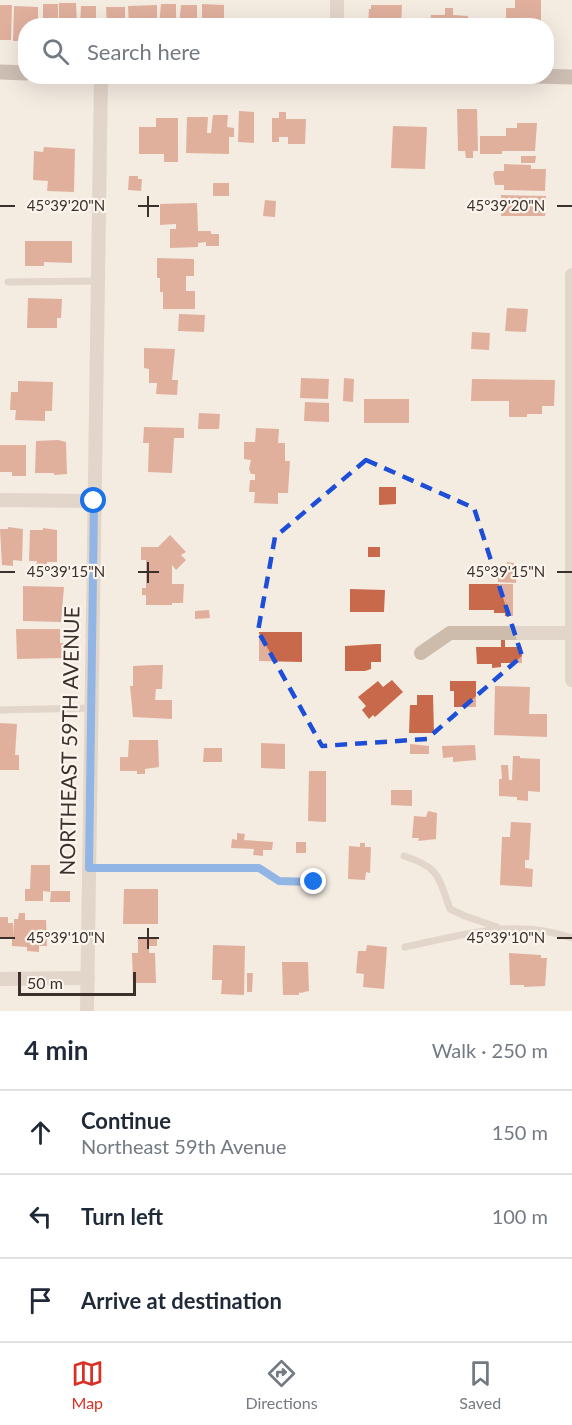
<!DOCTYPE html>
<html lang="en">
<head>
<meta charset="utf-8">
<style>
	:root { --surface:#fff; --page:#f2f2f3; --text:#1f2937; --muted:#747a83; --line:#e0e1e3; --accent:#d93025 }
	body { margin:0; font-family:Lato,sans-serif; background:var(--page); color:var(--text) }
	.scale { position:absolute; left:18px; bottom:15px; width:118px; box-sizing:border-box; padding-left:6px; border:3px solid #3b302b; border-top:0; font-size:16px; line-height:21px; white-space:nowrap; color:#3b302b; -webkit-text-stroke:4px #fbf5ee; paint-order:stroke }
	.stop { position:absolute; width:18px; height:18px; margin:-14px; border:4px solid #1a73e8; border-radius:50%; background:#fff }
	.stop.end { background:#1a73e8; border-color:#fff; box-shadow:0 2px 6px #0008 }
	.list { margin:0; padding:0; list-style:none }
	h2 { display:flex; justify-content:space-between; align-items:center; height:78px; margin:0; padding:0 24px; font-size:26px }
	h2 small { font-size:20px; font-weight:400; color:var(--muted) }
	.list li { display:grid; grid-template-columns:39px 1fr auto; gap:18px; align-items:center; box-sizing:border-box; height:84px; padding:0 24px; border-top:2px solid var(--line) }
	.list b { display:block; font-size:22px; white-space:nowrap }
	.list p { margin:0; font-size:20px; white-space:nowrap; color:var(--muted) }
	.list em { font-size:20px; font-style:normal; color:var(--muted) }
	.icon { flex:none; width:33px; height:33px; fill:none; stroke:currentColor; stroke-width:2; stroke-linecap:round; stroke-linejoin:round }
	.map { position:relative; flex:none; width:572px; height:1011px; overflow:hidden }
	.search { position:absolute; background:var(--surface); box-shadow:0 6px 24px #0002; left:18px; right:18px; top:18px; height:66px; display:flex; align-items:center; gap:15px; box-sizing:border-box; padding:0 21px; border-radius:24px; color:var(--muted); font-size:22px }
	.sheet { height:330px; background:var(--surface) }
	nav { display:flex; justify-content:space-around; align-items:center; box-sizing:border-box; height:84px; border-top:2px solid var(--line); background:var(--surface); font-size:16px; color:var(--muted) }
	nav a { display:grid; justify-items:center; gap:3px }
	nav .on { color:var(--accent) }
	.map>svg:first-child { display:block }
	.building { fill:#c8694b }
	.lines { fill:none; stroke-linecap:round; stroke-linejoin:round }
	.lane { stroke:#cdbbac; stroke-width:7 }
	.street { stroke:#cdbbac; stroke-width:14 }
	.secondary { stroke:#a18a7d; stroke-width:15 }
	.route { stroke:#1a73e8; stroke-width:8 }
	.marked { fill:none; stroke:#1d4ed8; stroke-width:4.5; stroke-dasharray:12 8; stroke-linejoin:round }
	.ticks { fill:none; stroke:#3b302b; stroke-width:2 }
	.labels { text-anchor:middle; stroke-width:4.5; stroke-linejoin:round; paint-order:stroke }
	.street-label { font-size:21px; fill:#3b302b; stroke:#fbf5ee }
	.ticks-label { font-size:15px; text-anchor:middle; fill:#3b302b; stroke:#fbf5ee; stroke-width:4.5; stroke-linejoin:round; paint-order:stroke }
</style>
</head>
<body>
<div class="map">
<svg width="572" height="1011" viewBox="0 0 572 1011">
	<rect width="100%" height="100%" fill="#f4ebe1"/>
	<g class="building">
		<path d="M515,0H541V26H506V8H515Z"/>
		<path d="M59,3H76L77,26H59Z"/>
		<rect x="43" y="4" width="15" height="22"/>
		<path d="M161,4H176V26H159Z"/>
		<path d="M202,4L224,5V26H202Z"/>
		<path d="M0,5H12L11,40H0Z"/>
		<path d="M157,5V26H129L128,6Z"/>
		<path d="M181,5H197V26H179Z"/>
		<path d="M371,5H402L401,26L368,25L369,9H371Z"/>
		<path d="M14,6L38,7V26H26V41H13Z"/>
		<path d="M81,6H96V26H80Z"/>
		<path d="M106,7H125V26H107Z"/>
		<path d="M445,8H453V15L468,16V26H430L431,15H445Z"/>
		<path d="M457,109H477L478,151H473V158H466L465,151H458Z"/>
		<path d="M239,111L254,112V143L238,142Z"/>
		<path d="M279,112H286V119H306L305,144H288V137H279V142H272V118H279Z"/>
		<path d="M213,115H228L227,127L234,128V137H229V154L186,153L187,117H208L207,133H211Z"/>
		<path d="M156,118H178V162H164V154H139V127H156Z"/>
		<path d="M517,123H537L535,151H502V154H480V136H506V128H517Z"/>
		<path d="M393,126L427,127L425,169L391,168Z"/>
		<path d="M44,147L75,149L74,192L47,191L48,181L33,180L34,151L43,152Z"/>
		<path d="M521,156H536L535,163H521Z"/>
		<path d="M504,164L531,165V169H546L545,191L504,190V185H495L493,174L495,171H504Z"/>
		<path d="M129,176H138V179H142L141,191L128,190Z"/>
		<rect x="213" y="183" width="16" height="13"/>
		<path d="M501,195L546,196L545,216H501Z"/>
		<path d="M265,200L276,201L275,217L263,216Z"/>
		<path d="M197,203L198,231H211V234H219V246H206V242L198,243V247L170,248V229H176V224L160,225V204Z"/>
		<path d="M25,241H72V263L44,262V266H25Z"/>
		<path d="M157,258L194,259V276H186V291H195V309H163V292H160V278H157Z"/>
		<path d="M28,298L62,299L61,318H57V328H27Z"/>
		<path d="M507,308L528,309L526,332L505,331Z"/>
		<path d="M179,314L205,315L204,332L178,331Z"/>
		<path d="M472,332L490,333L489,350L471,349Z"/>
		<path d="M144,348L175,349L172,380H178L177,395L156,394L157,383H149V369L144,368Z"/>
		<path d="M301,378L329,379L328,399L300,398Z"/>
		<path d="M344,378L354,379L353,402L343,401Z"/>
		<path d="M472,379L555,380L554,406H542V414H527V417H509V401H471Z"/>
		<path d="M18,381L53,382L52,411H45V421L15,420L16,410H10L11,392H18Z"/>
		<rect x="364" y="399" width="45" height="24"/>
		<path d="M305,402L329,403V422L304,421Z"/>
		<path d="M199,413L220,414L219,429H198Z"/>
		<path d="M144,427L184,428V438H174L172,473L148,472L149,443H143Z"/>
		<path d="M256,428L279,429L278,443H285V461H290L288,493H278V504L254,503L255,492H249L250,480H255V474H251L249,469L251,460L244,459V442H255Z"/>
		<path d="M58,440L66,442L67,474L54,475V473H35L36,441Z"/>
		<path d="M0,445H26V476H12V472H0Z"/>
		<path d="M379,487H396V504L379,505Z"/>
		<path d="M8,527L23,529L22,561L13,560V566L2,565L0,529H8Z"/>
		<path d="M43,528L57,530V562H47V567L36,566L37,561H29L30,530H43Z"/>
		<path d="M170,535L186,552L181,555L186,560L176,570L172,565V584H184L183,603H172V605H146V595H142V588H146V560H141V547H158Z"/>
		<rect x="368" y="547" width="12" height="10"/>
		<path d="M507,562L514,563V569H517L516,583L498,582V569H507Z"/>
		<path d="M469,584H513V616H505V613H494V610H469Z"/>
		<path d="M23,586L64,587L61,622L23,621Z"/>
		<path d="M350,589L385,590L384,612H350Z"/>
		<path d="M209,610L210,618L195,619V611Z"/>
		<path d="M16,629H60V643H65V650H62V658L17,659Z"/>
		<path d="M259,632H302V662L259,661Z"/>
		<path d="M501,640H505V647H522V663H501V667L492,668V664H477L476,647H501Z"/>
		<path d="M376,644H381V662H371V669L365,671H345V646Z"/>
		<path d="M153,665H163L162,689H156L155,700H172V719L133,717L130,686H133V666Z"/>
		<path d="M392,680L403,692L375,717L373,715L369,719L362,710L366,706L358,697L378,681L383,687Z"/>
		<path d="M450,681H476V707H454V691H450Z"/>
		<path d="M495,686L530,687L529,714H547V737L494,735Z"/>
		<path d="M417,695H433L434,733H409L410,705H417Z"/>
		<path d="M0,723L17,724L15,755H19V770H0Z"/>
		<path d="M129,740H158L159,767L145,769V774H137V771H120V757H128Z"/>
		<path d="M261,743L285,744V769L261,768Z"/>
		<path d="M410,744L429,746V754H410Z"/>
		<path d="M475,745L476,760L453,762V757L443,758L442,746Z"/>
		<path d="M204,748H222V762H203Z"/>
		<path d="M513,756H520V758L540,759V792L528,791V801L517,800V797L499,796V779H502L501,765H508L509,780H512Z"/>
		<path d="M309,771H326V822L308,821Z"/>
		<path d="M391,790H412V806L391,805Z"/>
		<path d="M428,811L437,813L436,839L418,841L419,838H412L414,816L426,817Z"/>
		<path d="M511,822L531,823L529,860H525V868L533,869L532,887L500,885L502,837H510Z"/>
		<path d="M237,833L245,834L244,840L273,842L272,850H263V856L253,855L254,849L231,848L232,839L237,840Z"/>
		<rect x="296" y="842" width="10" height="11"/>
		<path d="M360,843H365V847H371L370,873L366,872L365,880L348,879L349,846L360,847Z"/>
		<path d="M31,865H50V892L43,891V901H25V889H30Z"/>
		<path d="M124,889H158V924H123Z"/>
		<path d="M51,891H70V902H50Z"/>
		<path d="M19,913H25V920H46L47,946H39V952L27,951V947L12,946V939H0V917H8V923H13L14,936V919H18Z"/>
		<path d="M138,938H157V946H149V953H155L156,983H133L132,953H138Z"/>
		<path d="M213,945L245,946L244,995L221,994L222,980H212Z"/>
		<path d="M367,945L387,947L384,989L363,987L364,974L356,973L358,951H366Z"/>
		<path d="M509,953L541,955V958H547L545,986L524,987V985H510Z"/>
		<path d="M282,962H308L309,991L300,993L299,992V995H283Z"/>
		<path d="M247,973H253L252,992H247Z"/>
	</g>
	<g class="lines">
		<g class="lane">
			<path d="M8,282L98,281"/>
			<path d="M0,710L92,708"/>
			<path d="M404,856C439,867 438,876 450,909L465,916L497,927"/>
			<path d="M89,868H259L279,881L314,882"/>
			<path d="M405,947C464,935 513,918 572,938"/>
		</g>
		<g class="street">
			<path d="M337,0V26"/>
			<path d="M572,275V680"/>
			<path d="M0,500L94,501"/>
			<path d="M421,653L450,633H571"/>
			<path d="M0,979L88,978"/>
			<path d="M87,1011L101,76"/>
		</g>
		<g class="secondary">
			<path d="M0,72L26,73"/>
			<path d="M536,76L572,77"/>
		</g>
	</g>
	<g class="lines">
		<path class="route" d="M94,501L89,868H259L279,881L314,882"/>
	</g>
	<path d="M0 0H572V1011H0ZM366,460L474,508L522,656L427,739L322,746L258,631L275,537Z" fill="#f4ebe1" fill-opacity=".55" fill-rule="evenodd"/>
	<path class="marked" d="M366,460L474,508L522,656L427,739L322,746L258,631L275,537Z"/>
	<path class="ticks" d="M148,196V217M0,206H15M138,206H159M557,206H572M148,562V583M0,572H15M138,572H159M557,572H572M148,928V949M0,938H15M138,938H159M557,938H572"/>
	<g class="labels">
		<g class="street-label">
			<text transform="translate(70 741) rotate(-89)" y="7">NORTHEAST 59TH AVENUE</text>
		</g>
	</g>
	<g class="ticks-label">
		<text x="66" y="211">45°39'20"N</text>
		<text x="506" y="211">45°39'20"N</text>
		<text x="66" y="577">45°39'15"N</text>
		<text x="506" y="577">45°39'15"N</text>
		<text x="66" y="943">45°39'10"N</text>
		<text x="506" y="943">45°39'10"N</text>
	</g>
</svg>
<div class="scale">50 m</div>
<div class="stop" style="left:94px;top:501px"></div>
<div class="stop end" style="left:314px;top:882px"></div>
<div class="search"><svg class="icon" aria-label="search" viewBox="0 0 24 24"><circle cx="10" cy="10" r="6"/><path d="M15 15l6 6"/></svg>Search here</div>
</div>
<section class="sheet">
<h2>4 min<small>Walk · 250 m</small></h2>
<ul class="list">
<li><svg class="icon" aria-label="ahead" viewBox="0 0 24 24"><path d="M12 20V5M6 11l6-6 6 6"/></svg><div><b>Continue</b><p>Northeast 59th Avenue</p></div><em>150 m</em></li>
<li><svg class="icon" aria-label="left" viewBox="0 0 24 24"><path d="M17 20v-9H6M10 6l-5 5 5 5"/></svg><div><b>Turn left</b></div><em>100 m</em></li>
<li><svg class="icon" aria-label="arrive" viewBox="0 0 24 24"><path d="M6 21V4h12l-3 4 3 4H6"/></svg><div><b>Arrive at destination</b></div></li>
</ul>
</section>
<nav>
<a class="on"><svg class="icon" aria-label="map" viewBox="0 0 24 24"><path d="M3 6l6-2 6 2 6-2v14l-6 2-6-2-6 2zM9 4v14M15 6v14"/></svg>Map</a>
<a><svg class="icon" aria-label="directions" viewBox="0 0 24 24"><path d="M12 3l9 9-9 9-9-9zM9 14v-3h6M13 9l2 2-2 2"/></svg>Directions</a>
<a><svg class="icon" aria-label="saved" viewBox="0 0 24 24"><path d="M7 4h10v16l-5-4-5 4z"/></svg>Saved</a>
</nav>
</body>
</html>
